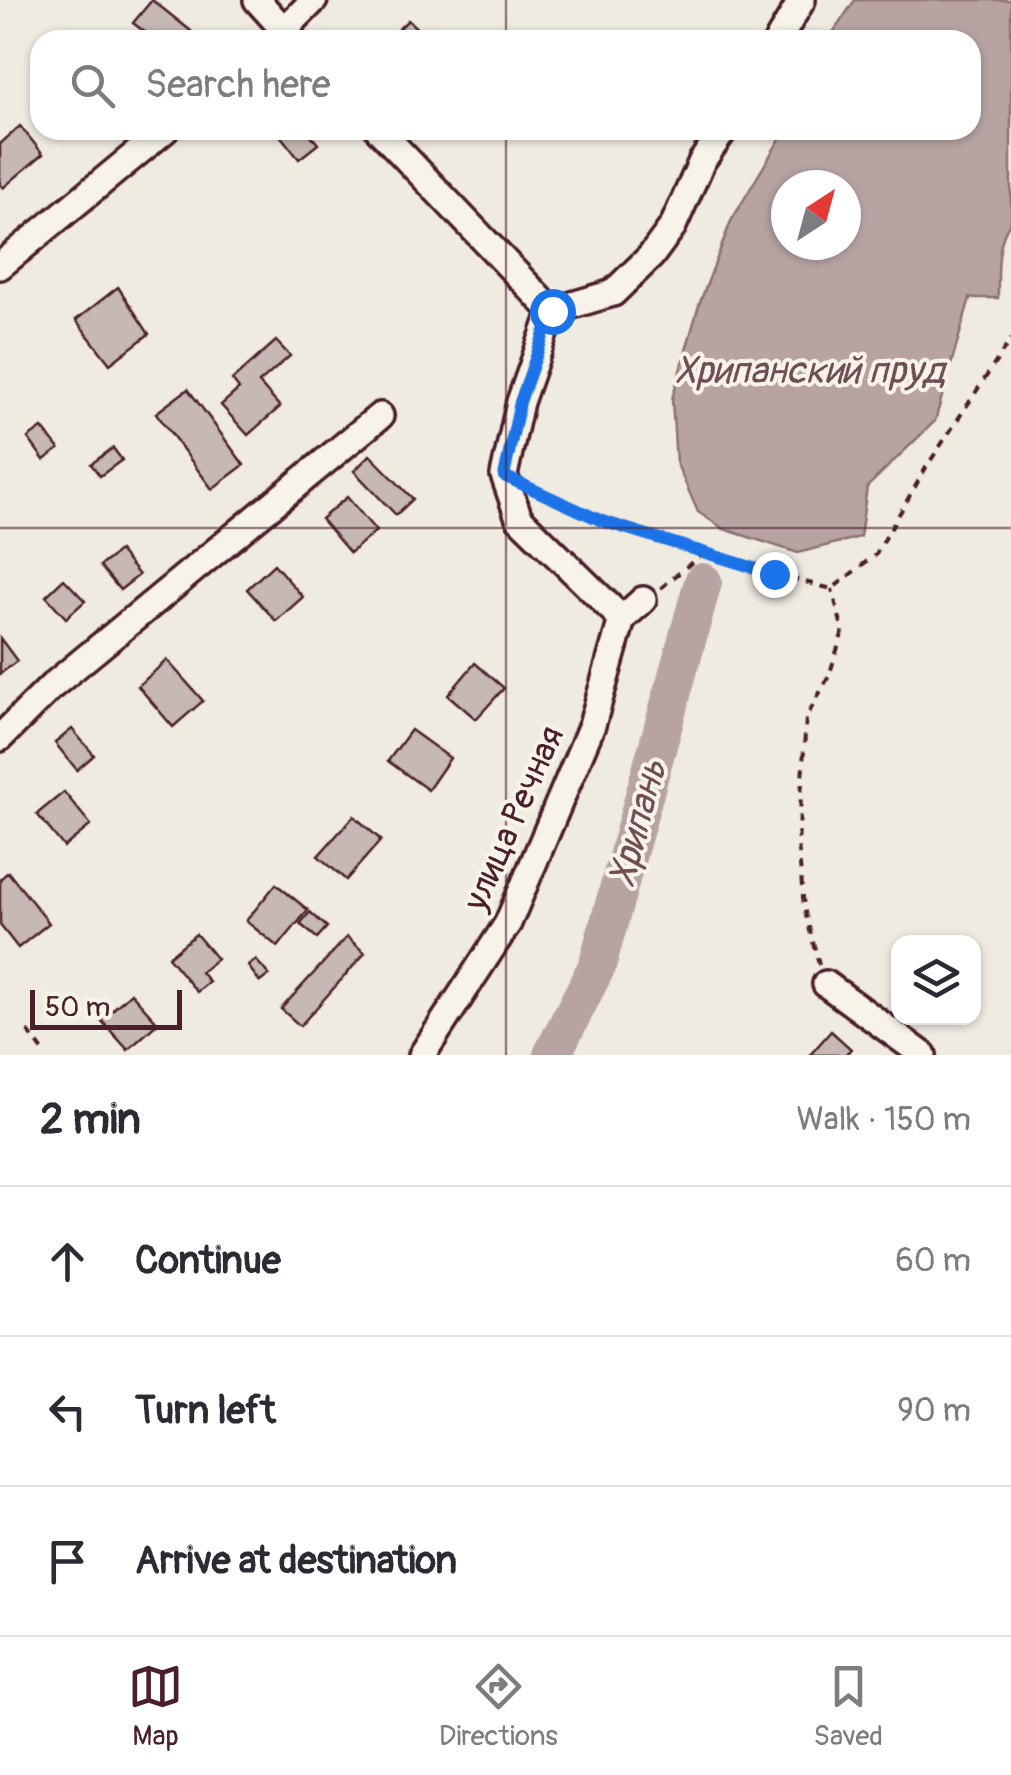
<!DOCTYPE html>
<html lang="en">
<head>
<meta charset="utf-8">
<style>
	:root { --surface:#fff; --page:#f2f2f3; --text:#2b2b33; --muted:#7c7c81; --line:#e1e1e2; --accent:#4a1f2b }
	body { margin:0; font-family:Pangolin,sans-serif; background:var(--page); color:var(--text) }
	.controls { position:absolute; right:30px; bottom:30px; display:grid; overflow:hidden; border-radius:20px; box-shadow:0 2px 8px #0004 }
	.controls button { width:90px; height:90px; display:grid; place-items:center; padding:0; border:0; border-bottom:2px solid var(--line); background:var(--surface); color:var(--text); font:50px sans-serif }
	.compass { position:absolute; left:771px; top:170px; width:90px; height:90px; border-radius:50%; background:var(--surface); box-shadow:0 2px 8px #0004; rotate:36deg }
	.scale { position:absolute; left:30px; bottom:25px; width:152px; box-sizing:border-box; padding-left:10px; border:5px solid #4a1f2b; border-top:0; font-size:28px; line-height:35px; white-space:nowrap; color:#4a1f2b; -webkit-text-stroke:8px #f7f3e8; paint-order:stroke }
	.stop { position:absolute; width:30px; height:30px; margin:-22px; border:8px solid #1a73e8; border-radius:50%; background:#fff }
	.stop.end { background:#1a73e8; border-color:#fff; box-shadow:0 2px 10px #0008 }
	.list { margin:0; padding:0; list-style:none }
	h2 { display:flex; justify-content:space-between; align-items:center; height:130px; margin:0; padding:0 40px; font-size:42px }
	h2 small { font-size:32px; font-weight:400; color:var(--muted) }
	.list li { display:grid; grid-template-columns:65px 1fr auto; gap:30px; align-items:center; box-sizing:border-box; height:150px; padding:0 40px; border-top:2px solid var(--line) }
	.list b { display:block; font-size:38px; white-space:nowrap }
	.list em { font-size:32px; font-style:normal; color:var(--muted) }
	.icon { flex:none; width:55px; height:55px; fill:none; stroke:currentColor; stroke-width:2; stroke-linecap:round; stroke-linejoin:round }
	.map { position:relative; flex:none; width:1011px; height:1055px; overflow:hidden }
	.search { position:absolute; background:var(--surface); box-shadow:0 2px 8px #0004; left:30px; right:30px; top:30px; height:110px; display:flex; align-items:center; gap:25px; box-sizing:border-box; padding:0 35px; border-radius:30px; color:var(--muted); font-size:38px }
	.sheet { height:580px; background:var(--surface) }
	nav { display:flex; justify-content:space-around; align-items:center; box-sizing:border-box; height:140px; border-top:2px solid var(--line); background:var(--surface); font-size:28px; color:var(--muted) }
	nav a { display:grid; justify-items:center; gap:5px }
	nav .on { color:var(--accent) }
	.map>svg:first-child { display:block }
	.water { fill:#b7a4a2; stroke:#8b6f72; stroke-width:2.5; fill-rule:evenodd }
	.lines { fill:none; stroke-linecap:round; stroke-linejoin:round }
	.river { stroke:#b7a4a2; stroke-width:38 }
	.building { fill:#c6b8b3; stroke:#4a1f2b; stroke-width:2.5 }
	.street-casing { stroke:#4a1f2b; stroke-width:32 }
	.path { stroke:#4a1f2b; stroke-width:4; stroke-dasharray:8 8; stroke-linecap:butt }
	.street { stroke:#f7f3e8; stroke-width:25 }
	.route { stroke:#1a73e8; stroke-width:12 }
	.grid { fill:none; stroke:#4a1f2b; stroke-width:2.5; stroke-opacity:0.55 }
	.labels { text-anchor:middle; stroke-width:8; stroke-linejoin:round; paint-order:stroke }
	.street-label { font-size:35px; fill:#4a1f2b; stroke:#f7f3e8 }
	.water-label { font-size:38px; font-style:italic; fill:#704e55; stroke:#f7f3e8 }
</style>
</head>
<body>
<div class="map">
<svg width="1011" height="1055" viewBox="0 0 1011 1055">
	<rect width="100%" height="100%" fill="#f0ebe0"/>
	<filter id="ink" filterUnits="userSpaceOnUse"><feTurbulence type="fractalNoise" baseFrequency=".01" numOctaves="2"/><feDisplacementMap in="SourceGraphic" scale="20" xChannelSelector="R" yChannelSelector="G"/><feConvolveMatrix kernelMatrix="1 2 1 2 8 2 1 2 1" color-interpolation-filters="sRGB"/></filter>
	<g filter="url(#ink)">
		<path class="water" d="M855,0H1011V221C996,240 998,274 998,298H970L935,421L867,487L860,537L798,553L724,529L698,512L676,462L672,399L699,305L731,221L783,134L779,130H971V40H828ZM786,185H846V245H786Z"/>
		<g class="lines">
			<path class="river" d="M552,1055L597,966L703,582"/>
		</g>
		<g class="building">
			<path d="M152,0L191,31L184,40H147L150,36L133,23Z"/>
			<path d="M408,20L429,40H387Z"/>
			<path d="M20,126L43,154L3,188L0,184V144Z"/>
			<path d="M284,130H307L318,144L299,159L279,134Z"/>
			<path d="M118,287L149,334L110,364L76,320Z"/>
			<path d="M276,341L290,356L259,383L280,407L248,435L221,405L239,389L232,380Z"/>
			<path d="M188,389L244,465L212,489L156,413Z"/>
			<path d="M42,428L59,449L44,460L28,438Z"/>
			<path d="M113,448L122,460L100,476L91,464Z"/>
			<path d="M370,455L413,499L396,515L354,471Z"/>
			<path d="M347,497L376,531L350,553L321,519Z"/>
			<path d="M119,551L139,575L120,590L100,566Z"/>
			<path d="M274,564L303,597L276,621L247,589Z"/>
			<path d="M64,579L85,601L66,618L46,596Z"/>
			<path d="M0,638L17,661L0,674Z"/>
			<path d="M167,660L203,701L173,727L138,686Z"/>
			<path d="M475,663L504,688L476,719L448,695Z"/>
			<path d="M72,729L94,755L77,770L55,743Z"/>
			<path d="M411,730L450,758L428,790L388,761Z"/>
			<path d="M64,792L91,825L64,847L37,814Z"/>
			<path d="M354,816L381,840L346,880L318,856Z"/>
			<path d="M8,872L49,923L18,948L0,925V879Z"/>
			<path d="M276,884L308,910L278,947L246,921Z"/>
			<path d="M310,912L327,927L317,938L300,924Z"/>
			<path d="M196,934L217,959L201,972L209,982L197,992L168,957Z"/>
			<path d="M347,937L365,953L300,1026L281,1009Z"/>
			<path d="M256,960L269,975L260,982L248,966Z"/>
			<path d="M131,993L158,1023L128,1050L101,1020Z"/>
			<path d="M831,1031L851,1049L845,1055H810Z"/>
		</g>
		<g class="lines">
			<defs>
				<g id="street">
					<path d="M257,0L293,40"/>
					<path d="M274,40L314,0"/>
					<path d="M778,40L802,0"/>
					<path d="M379,130L552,311"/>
					<path d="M0,266L165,130"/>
					<path d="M552,311L520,402L504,475L519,518L622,619"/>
					<path d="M552,311L613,293L651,256L673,226L702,161L724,130"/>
					<path d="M0,738L52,686L380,416"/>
					<path d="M826,984L923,1055"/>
					<path d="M422,1055L508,923L592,725L622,619L643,600"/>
				</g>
			</defs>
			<use href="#street" class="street-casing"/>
			<g class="path">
				<path d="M533,491C629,535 731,563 832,589L876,554L927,466L1011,339"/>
				<path d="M661,588L703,553"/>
				<path d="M819,965L804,908L798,844L806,718L829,676L843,631L832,589"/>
				<path d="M28,1031L46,1055"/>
			</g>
			<use href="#street" class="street"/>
		</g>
	</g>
	<g class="lines" filter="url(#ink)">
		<path class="route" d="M552,311L520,402L504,476L602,521L774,574"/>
	</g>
	<path class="grid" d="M506,0V40M506,130V1055M0,528H1011"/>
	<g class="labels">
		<g class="street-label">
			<text transform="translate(513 818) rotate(-66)" y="12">улица Речная</text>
		</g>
		<g class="water-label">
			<text x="810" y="383">Хрипанский пруд</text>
			<text transform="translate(637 823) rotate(-75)" y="13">Хрипань</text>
		</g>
	</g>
</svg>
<div class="controls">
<button><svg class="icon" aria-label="layers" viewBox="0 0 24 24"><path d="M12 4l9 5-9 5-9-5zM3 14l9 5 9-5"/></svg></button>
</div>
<svg class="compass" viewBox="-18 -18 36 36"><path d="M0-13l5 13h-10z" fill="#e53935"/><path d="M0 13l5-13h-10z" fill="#7c7c81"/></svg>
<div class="scale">50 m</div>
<div class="stop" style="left:552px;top:311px"></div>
<div class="stop end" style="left:774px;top:574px"></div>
<div class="search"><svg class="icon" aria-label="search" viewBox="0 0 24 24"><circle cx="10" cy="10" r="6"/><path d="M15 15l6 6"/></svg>Search here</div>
</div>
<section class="sheet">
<h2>2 min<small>Walk · 150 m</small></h2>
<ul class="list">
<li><svg class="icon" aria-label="ahead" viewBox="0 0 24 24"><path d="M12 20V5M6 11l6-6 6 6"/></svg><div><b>Continue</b></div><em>60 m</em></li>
<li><svg class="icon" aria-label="left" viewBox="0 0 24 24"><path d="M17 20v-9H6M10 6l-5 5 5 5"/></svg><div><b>Turn left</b></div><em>90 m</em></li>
<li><svg class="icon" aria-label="arrive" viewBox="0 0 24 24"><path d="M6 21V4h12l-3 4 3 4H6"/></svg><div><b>Arrive at destination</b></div></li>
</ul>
</section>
<nav>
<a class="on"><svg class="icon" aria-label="map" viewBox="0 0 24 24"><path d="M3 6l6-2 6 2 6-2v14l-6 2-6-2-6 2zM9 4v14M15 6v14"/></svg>Map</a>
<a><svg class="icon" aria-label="directions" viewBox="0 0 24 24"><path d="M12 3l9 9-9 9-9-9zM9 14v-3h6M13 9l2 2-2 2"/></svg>Directions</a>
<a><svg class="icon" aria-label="saved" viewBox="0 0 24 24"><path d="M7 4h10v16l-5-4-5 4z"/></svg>Saved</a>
</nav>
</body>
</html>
